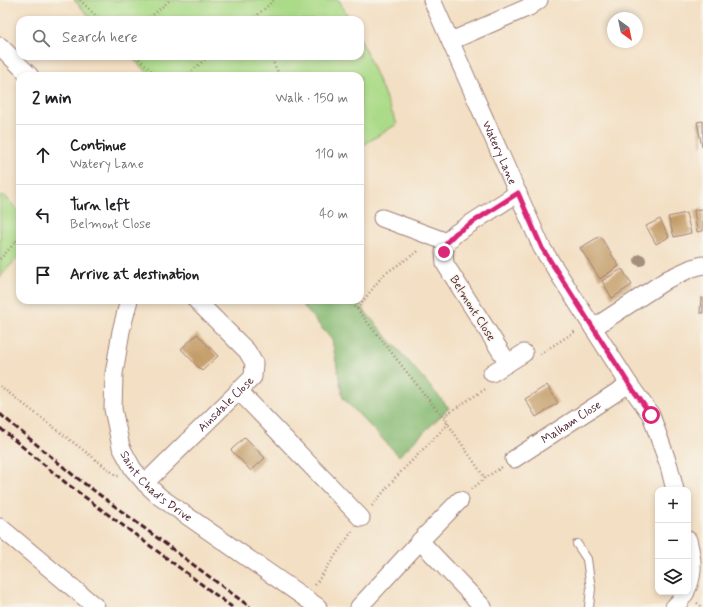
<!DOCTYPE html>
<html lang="en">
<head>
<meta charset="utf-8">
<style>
	:root { --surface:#fff; --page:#f2f2f2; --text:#202124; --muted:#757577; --line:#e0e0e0 }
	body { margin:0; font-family:Mynerve,sans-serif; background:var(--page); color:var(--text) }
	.controls { position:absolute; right:12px; bottom:12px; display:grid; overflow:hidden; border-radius:8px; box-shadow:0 2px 6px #0003 }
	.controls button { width:36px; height:36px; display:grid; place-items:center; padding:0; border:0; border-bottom:1px solid var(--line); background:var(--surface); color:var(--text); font:20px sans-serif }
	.compass { position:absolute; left:607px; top:12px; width:36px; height:36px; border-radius:50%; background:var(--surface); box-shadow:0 2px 6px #0003; rotate:147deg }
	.stop { position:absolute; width:12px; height:12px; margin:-9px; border:3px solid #db2777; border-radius:50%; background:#fff }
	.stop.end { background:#db2777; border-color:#fff; box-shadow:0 1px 4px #0008 }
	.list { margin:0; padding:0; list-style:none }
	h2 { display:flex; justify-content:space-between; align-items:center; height:52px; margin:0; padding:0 16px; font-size:17px }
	h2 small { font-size:13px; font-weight:400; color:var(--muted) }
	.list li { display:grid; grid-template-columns:26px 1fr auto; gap:12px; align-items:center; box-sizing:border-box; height:60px; padding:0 16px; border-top:1px solid var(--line) }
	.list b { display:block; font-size:15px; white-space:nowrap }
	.list p { margin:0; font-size:13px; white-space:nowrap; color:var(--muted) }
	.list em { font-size:13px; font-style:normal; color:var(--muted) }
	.icon { flex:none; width:22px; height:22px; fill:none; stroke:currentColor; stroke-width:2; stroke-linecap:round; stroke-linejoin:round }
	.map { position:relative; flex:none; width:703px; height:607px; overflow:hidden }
	.search { position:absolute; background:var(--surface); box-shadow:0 2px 6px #0003; left:16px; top:16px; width:348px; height:44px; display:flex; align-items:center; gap:10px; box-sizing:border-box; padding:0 14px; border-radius:12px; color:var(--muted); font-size:15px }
	.panel { position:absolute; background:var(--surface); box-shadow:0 2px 6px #0003; left:16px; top:72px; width:348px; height:232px; border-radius:12px }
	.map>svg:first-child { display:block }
	.green { fill:#abdb88; stroke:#7a7d5a }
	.forest { fill:#88bb74; stroke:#696d50 }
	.building { fill:#c49e6a }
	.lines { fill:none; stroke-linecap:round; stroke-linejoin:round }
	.service-casing { stroke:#9e7f77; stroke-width:10 }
	.minor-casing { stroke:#9e7f77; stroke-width:19 }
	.path { stroke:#9e7f77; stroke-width:2.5; stroke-dasharray:1 3; stroke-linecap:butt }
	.service { stroke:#fff; stroke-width:8 }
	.minor { stroke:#fff; stroke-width:17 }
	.rail { stroke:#4a1f2b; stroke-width:3; stroke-dasharray:6 3; stroke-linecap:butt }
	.tree { fill:#a38f7c }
	.route { stroke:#db2777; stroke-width:5 }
	.labels { text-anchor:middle; stroke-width:3; stroke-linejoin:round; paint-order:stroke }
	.street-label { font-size:12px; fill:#4a1f2b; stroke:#f7f3e8 }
</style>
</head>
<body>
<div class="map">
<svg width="703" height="607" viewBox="0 0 703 607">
	<rect width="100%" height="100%" fill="#f7f3e8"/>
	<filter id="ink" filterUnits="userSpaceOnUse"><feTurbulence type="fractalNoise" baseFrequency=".025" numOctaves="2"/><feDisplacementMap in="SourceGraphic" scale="8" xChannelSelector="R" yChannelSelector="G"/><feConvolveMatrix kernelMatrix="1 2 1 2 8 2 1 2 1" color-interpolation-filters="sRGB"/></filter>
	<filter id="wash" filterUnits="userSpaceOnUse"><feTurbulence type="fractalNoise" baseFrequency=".012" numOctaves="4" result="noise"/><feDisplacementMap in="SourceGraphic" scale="16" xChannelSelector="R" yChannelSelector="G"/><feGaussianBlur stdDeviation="0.9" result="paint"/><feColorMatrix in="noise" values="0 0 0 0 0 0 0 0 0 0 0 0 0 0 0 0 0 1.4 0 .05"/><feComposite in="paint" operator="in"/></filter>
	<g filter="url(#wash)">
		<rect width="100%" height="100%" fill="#f3dfc3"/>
		<g class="green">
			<path d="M74,0H339L350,20H93Z"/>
			<path d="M360,38L397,124L360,147V76H151L130,56H360Z"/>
			<path d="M0,195L5,196L20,213V255L0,277Z"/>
		</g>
		<path class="forest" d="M298,300H355L449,408L399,456L343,398L332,340Z"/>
		<g id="blocks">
			<g class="building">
				<path d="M703,121V146L702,147L697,122Z"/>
				<path d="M703,209V231L697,232L694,210Z"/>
				<path d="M686,213L691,233L674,237L668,217Z"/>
				<path d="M660,219L669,237L656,244L646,226Z"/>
				<path d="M600,236L619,266L600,279L580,248Z"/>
				<path d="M622,269L632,285L612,298L602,281Z"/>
				<path d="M701,298H703V313H700Z"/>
				<path d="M197,334L218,356L202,371L181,349Z"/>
				<path d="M547,385L558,403L536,417L525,399Z"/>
				<path d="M245,437L265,458L251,471L231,450Z"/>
			</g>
		</g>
	</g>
	<g filter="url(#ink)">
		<use href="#blocks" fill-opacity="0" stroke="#9e7f77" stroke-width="1"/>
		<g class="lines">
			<defs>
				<path id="service" d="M577,544L587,559L591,589L589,607"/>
				<g id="minor">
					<path id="s1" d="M432,0L542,248L629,384L651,415L669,466L675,490"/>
					<path d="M451,41L529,7L539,0"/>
					<path d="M0,46L30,76"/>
					<path d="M382,218L447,242"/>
					<path id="s2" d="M129,300L121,331L114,374L113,409L121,447L133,469L145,483L160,497L318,607"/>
					<path d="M593,328L668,279L692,268L703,265"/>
					<path d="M508,363L445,264L444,252L447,242L456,233L518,193"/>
					<path d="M492,373L524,353"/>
					<path d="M238,390L361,518"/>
					<path id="s3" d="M514,459L629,384"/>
					<path id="s4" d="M145,483L253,377L254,363L247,351L196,300"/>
					<path d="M0,527L96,607"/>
					<path d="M688,540C692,556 695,571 688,587"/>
					<path d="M420,541L483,607"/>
					<path d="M359,607L420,541L460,500"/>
					<path d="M674,607L680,601L686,592"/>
				</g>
			</defs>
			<use href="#service" class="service-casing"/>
			<use href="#minor" class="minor-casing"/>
			<g class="path">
				<path d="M80,0L100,20"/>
				<path d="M147,20L170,0"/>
				<path d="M252,20L274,0"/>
				<path d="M136,56L157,76"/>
				<path d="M270,56L280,76"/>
				<path d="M186,76L209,56"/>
				<path d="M0,259L20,237"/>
				<path d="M327,300L351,304L357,309L448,424L485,478"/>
				<path d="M357,309L383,275L420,250"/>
				<path d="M540,354L576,331"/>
				<path d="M0,386L117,476H119"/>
				<path d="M472,489L485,478L502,467"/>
				<path d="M372,506L395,478L448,424L445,415L487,388"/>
				<path d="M315,585L353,530"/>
				<path d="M697,603L702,607"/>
			</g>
			<use href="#service" class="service"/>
			<use href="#minor" class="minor"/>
			<g class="rail">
				<path d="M0,414L73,475L250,607"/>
				<path d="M0,428L66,483L232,607"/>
			</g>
		</g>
		<circle class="tree" cx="640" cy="260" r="6"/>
	</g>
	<g class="lines" filter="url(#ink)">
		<path class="route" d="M444,252L447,242L456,233L518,193L542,248L629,384L651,415"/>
	</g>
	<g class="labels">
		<g class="street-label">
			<text dy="4" stroke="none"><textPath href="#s1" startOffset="167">Watery Lane</textPath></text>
			<text transform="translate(473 308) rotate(58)" y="4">Belmont Close</text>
			<text dy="4" stroke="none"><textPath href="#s4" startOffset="113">Ainsdale Close</textPath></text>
			<text dy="4" stroke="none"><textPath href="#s3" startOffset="68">Malham Close</textPath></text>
			<text dy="4" stroke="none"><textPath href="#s2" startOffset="203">Saint Chad's Drive</textPath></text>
		</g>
	</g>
</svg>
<div class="controls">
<button>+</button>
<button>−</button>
<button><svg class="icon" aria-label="layers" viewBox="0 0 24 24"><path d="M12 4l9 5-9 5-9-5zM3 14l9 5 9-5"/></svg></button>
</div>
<svg class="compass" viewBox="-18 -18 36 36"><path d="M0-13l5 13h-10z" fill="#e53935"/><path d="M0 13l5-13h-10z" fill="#757577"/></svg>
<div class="stop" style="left:651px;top:415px"></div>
<div class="stop end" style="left:444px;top:252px"></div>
<div class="search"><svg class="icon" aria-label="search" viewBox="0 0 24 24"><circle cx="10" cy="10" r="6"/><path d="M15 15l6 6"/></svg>Search here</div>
<section class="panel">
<h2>2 min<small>Walk · 150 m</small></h2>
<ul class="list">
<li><svg class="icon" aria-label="ahead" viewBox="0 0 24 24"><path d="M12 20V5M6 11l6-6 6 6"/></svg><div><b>Continue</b><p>Watery Lane</p></div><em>110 m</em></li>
<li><svg class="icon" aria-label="left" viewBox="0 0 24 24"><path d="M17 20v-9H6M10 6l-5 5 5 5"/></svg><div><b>Turn left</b><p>Belmont Close</p></div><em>40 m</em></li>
<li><svg class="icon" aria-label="arrive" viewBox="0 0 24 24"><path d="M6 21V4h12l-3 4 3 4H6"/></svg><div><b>Arrive at destination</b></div></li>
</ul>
</section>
</div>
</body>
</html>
